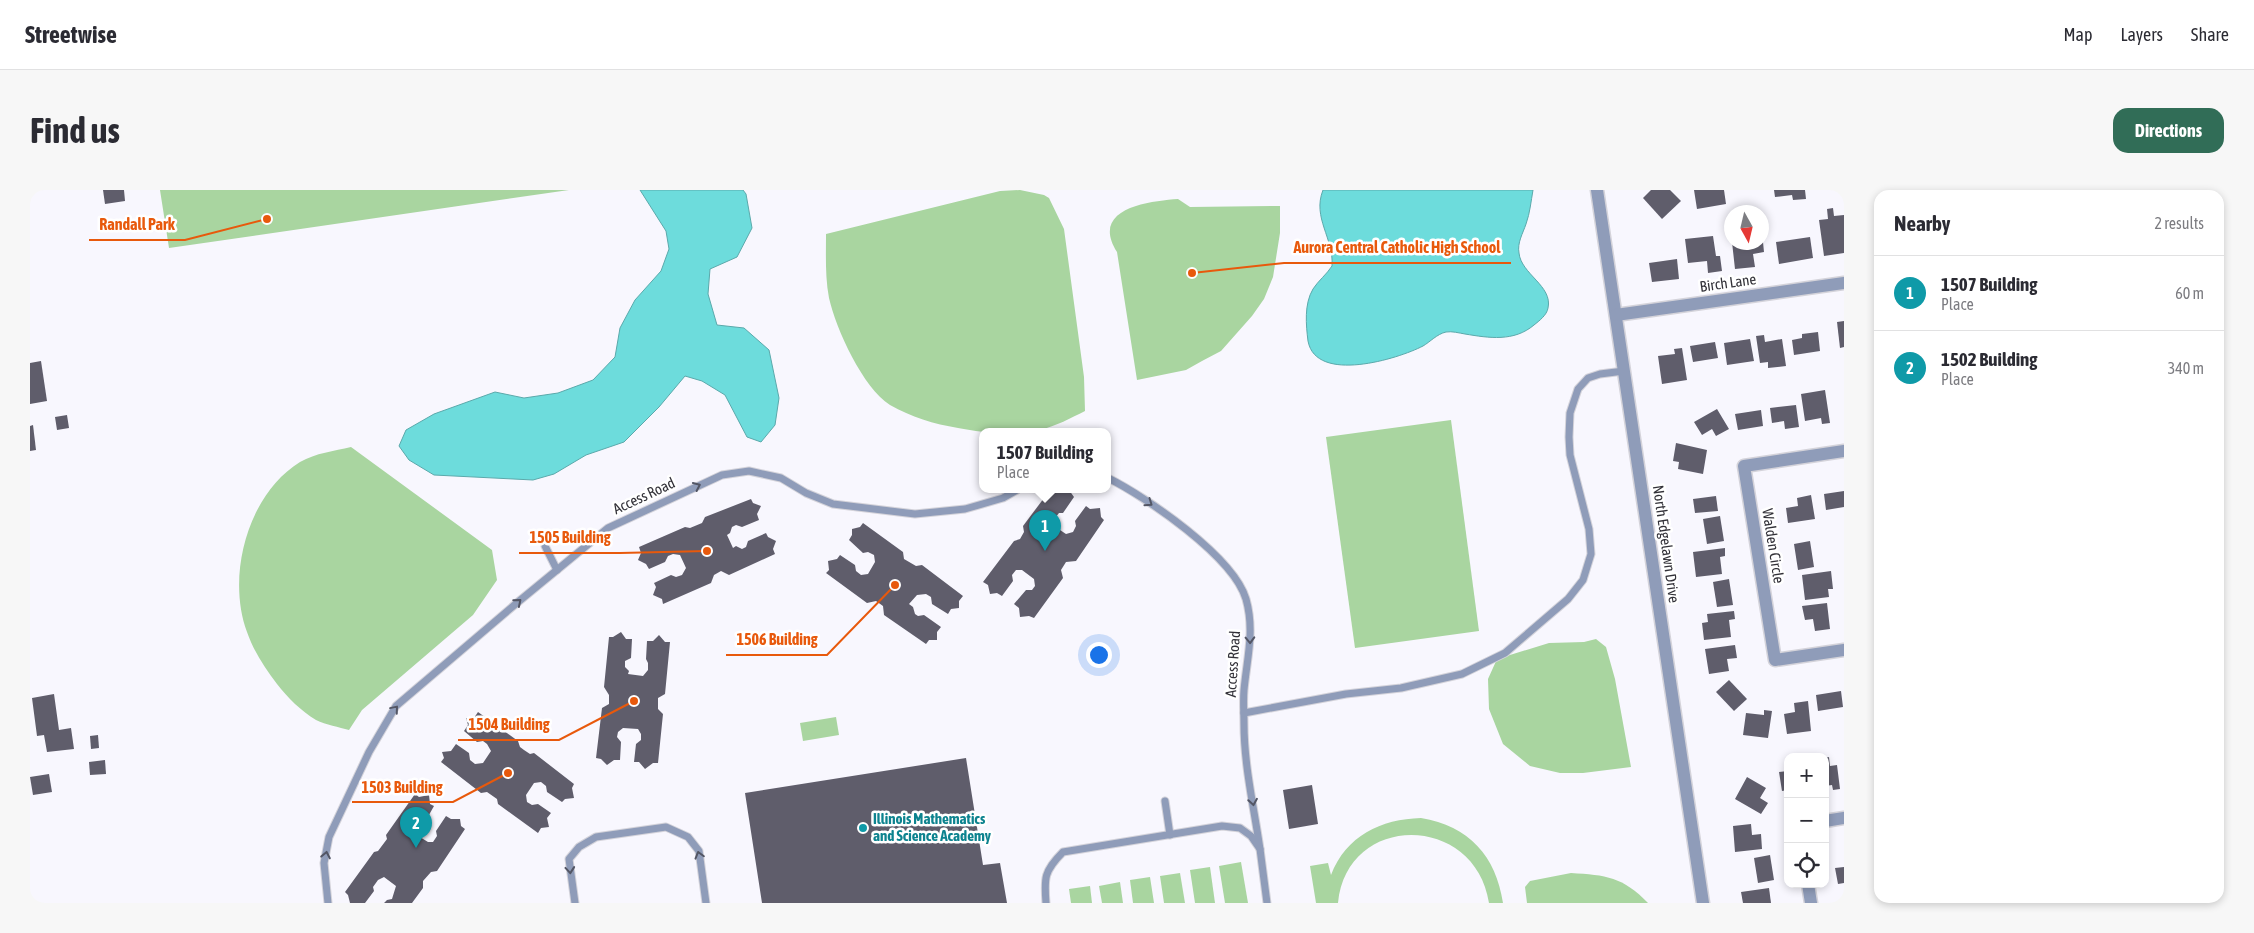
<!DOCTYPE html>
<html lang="en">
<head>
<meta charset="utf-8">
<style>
	:root { --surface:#fff; --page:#f7f7f7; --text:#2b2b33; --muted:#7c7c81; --line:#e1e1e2; --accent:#316d57 }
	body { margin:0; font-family:"Asap Condensed",sans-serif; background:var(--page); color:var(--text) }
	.controls { position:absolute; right:15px; bottom:15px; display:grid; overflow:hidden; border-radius:10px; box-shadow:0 2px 8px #0003 }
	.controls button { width:45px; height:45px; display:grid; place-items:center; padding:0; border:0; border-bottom:1px solid var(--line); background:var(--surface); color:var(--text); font:25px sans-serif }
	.compass { position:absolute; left:1694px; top:15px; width:45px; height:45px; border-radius:50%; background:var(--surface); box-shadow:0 2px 8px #0003; rotate:172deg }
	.you { position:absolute; left:1068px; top:464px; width:18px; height:18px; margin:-12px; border:4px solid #fff; border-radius:50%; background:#1a73e8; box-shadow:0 0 0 8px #1a73e833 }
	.badge { display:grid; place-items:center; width:32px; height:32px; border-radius:50%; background:var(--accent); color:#fff; font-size:16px; font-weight:700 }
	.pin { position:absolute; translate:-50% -41px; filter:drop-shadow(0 1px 2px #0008) }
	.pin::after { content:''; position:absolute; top:26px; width:18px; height:15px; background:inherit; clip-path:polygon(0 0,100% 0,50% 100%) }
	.popup { position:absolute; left:949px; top:238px; width:132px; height:65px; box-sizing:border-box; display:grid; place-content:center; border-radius:10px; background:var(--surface); filter:drop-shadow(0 1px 4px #0005); font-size:16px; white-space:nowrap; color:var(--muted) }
	.popup b { font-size:19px; color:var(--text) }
	.popup::after { content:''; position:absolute; left:50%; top:100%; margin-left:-10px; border:10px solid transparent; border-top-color:var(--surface) }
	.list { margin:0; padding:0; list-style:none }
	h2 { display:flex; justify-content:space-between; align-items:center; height:65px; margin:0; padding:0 20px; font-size:21px }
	h2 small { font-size:16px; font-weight:400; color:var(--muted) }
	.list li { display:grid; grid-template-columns:32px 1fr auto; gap:15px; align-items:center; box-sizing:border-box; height:75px; padding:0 20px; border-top:1px solid var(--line) }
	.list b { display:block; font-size:19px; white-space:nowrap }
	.list p { margin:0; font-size:16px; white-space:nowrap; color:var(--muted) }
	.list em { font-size:16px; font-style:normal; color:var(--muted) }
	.icon { flex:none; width:28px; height:28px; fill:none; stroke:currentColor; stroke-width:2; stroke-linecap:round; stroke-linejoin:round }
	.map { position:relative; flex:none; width:1814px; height:713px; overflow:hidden; border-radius:15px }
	header { display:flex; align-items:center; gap:30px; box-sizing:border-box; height:70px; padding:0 25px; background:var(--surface); border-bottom:1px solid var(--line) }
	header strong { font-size:24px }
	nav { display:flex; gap:28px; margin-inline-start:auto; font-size:18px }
	.intro { display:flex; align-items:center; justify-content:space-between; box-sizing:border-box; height:120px; padding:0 30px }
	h1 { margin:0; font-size:35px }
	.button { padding:12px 22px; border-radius:15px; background:var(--accent); color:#fff; font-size:18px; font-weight:700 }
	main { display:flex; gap:30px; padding:0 30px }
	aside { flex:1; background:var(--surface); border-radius:15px; box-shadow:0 2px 8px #0003 }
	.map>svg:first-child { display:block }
	.green { fill:#a9d5a0 }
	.water { fill:#6ddcdc; stroke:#5ba9ab }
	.building { fill:#5f5d6b }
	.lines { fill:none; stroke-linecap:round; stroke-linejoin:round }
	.lane-casing { stroke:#d4d3da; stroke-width:9 }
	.street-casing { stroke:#d4d3da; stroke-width:15 }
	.lane { stroke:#8f9cb9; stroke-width:7 }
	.street { stroke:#8f9cb9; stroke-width:12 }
	.oneway { stroke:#535665 }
	.culture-dot { fill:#0f9aa8; stroke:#fff; stroke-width:2 }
	.labels { text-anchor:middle; stroke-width:5; stroke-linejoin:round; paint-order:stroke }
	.street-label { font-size:15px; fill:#323138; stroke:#fff }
	.culture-label { font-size:15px; font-weight:bold; fill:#0d838f; stroke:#fff; text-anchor:start }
	.leader { fill:none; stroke:#e8590c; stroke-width:2 }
	.callout-dot { fill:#e8590c; stroke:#fff; stroke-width:2 }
	.callout-label { font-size:16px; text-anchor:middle; font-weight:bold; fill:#e8590c; stroke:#fff; stroke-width:5; stroke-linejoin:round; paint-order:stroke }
</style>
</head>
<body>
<header>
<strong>Streetwise</strong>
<nav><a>Map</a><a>Layers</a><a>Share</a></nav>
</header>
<div class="intro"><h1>Find us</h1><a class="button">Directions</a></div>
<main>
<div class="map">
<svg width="1814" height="713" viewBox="0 0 1814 713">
	<rect width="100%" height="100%" fill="#f8f7fe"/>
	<g class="green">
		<path d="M130,0H539L139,58Z"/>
		<path d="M990,0L1014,5L1019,8L1034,39L1054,187L1055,221C1041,228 1026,236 1010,240C984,246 953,243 928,238C904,234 881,227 860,215C833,198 806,139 799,108C795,87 796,65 796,44L970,1Z"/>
		<path d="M1148,9L1160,17L1250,16V43L1243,87L1234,109L1222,126L1191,161L1172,171L1156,180L1107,190L1087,62C1059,18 1120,11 1148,9Z"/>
		<path d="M1421,230L1449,441L1325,458L1296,247Z"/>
		<path d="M321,257L462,360L467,390L443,425L332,520L319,540C309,537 296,535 286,530C271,521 258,508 247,494C235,478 224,462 217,442C196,385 218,304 270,272C286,263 304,261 321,257Z"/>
		<path d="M1566,449L1576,457L1585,489L1601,577L1553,583H1530L1500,576L1473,554L1459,519L1458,489L1467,469L1519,453L1554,452Z"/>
		<path d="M806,527L809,545L773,551L770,533Z"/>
		<path d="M1391,628C1439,636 1466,666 1473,713H1459C1445,623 1317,622 1308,713H1286L1280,676L1298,673L1301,685C1316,646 1351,629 1391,628Z"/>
		<path d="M1211,672L1218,713H1195L1189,676Z"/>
		<path d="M1180,677L1185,713H1165L1160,680Z"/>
		<path d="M1150,683L1155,713H1134L1130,686Z"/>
		<path d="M1541,683C1576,685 1593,687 1618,713H1497L1495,697L1500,691Z"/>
		<path d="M1120,687L1124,713H1103L1100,690Z"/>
		<path d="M1090,692L1093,713H1072L1069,696Z"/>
		<path d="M1060,696L1062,713H1041L1039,699Z"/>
	</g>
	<g class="water">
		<path d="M610,0H713L716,4L722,38L707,67L680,79L678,104L687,135L714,138L739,160L749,208L745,235L731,252L717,247L695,205L672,191L655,186L629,217L594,252L556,265L524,284L503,290L404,285L379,270L369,256L376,240L404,224L465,202L494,208L528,203L563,190L585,167L590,138L605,110L631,81L639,59L636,41Z"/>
		<path d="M1293,0H1503C1501,11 1500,23 1496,34C1493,43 1487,53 1489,63C1491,84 1523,96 1518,118C1517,125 1509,131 1504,135C1484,152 1459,148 1435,144C1429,143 1422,141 1416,142C1407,144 1400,152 1393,156C1368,169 1286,194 1278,151C1276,135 1274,114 1283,99C1288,91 1297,84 1302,76C1304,48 1282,28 1293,0Z"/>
	</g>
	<g class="building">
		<path d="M73,0H94L95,11L75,14Z"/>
		<path d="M1621,0H1640L1651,11L1632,29L1613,8Z"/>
		<path d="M1664,0H1694L1696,14L1667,19Z"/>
		<path d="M1744,0H1775L1776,9L1763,10L1762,5L1745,7Z"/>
		<path d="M1803,18L1804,26L1814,25V63L1794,66L1789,30L1798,29L1797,19Z"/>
		<path d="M1683,46L1686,66H1690L1692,81L1678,83L1677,71L1658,73L1655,49Z"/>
		<path d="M1780,47L1783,68L1749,74L1746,52Z"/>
		<path d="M1702,52H1733L1734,62L1723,64L1725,77L1705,79Z"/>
		<path d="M1647,69L1649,89L1622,92L1619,73Z"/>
		<path d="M1814,131V157L1810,158L1807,132Z"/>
		<path d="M1788,142L1790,161L1764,165L1762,150L1772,148V144Z"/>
		<path d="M1734,145L1735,152L1752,149L1756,176L1738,178V172L1730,173L1726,146Z"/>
		<path d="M1720,149L1724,171L1697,175L1694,153Z"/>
		<path d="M1685,152L1688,168L1663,172L1660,156Z"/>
		<path d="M1652,158L1657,190L1632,194L1628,166L1645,164L1644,159Z"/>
		<path d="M11,171L17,211L0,214V173Z"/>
		<path d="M1795,200L1800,233L1792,234L1791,228L1775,231L1771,204Z"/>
		<path d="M1766,215L1769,237L1755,239L1754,231L1742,233L1740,218Z"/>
		<path d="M1687,219L1699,239L1686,246L1682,239L1672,245L1664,232Z"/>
		<path d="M1731,220L1733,236L1708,240L1705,224Z"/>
		<path d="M37,225L39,238L27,240L25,227Z"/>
		<path d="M3,235L6,260L0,261V236Z"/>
		<path d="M1646,253L1677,260L1673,284L1648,279L1649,272L1643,271Z"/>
		<path d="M1020,300H1039L1044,307L1033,323H1029L1025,328L1026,332L1024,336L1036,344L1043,342L1046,336L1045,331L1056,316L1060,319L1070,318L1071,327L1074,330L1046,371L1036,372L1031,380L1033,388L1004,428L999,426L990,427L989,418L984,414L996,400H1002L1005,396L1004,389L992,380H986L982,385L983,391L972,406L967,403L960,404L958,395L953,392L984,351L990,349L994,342L993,336Z"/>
		<path d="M1814,301V317L1796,320L1794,304Z"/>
		<path d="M1781,305L1785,329L1758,333L1756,318L1768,316L1767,308Z"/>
		<path d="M1686,306L1688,321L1665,323L1663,309Z"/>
		<path d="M721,309L723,313L731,316L727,324L729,330L712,337L706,335L702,337L700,343L697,345L703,358L706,356L712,359L716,357L718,351L736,343L738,347L746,351L743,359L745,364L699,385L691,381L684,385L681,393L633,414L632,409L623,405L626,397L624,393L641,385L646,387L652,385L656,378L650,365L643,364L638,366L635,372L619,379L616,374L608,370L611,363L609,357L655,337L660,338L672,333L675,327Z"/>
		<path d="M1690,326L1694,351L1677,354L1673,329Z"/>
		<path d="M833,333L873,362L874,369L886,376L892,375L933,406L929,411V418L921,419L918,424L902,414L901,407L896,404L887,405L879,414L883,417L885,424L888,426L894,425L911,437L907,442V450H899L896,454L854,425L853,416L846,411L837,413L796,383L799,380L798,371L807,369L810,365L825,375L826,381L831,385L838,384L845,372L844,365L838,362L833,363L819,350L822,345V339L830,337Z"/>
		<path d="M1780,351L1784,377L1768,380L1764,354Z"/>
		<path d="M1695,358V366L1690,367L1692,384L1666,387L1663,362Z"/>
		<path d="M1801,381L1803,399H1798L1799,407L1775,410L1772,385Z"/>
		<path d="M1699,389L1703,415L1687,417L1683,392Z"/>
		<path d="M1797,413L1800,439L1785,441L1783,429L1775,430L1772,416Z"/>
		<path d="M1704,421L1705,429L1699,430L1701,447L1674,450L1672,433L1678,432L1677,424Z"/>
		<path d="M591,442L596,449H602L601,468L595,471V477L599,481L598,484L613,486L618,480V473L616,469L617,451H623L629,445L635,452H640L635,504L628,508V519L633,524L628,573H623L615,579L609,572H604L606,554L611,550V544L608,539L593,538L588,542L587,547L591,552L590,570H584L577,575L571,569L566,568L572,518L579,514V505L574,497L579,447H583Z"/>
		<path d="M1705,455L1707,468L1697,469L1699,481L1679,484L1675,459Z"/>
		<path d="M1699,490L1717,509L1704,521L1686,502Z"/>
		<path d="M1811,501L1813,517L1788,521L1786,505Z"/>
		<path d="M24,504L29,540L41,538L44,559L17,562L14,545L7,546L2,508Z"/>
		<path d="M1778,511L1781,541L1757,544L1754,524L1765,522L1764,513Z"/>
		<path d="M1734,520L1742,521L1738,548L1713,545L1716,523L1734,525Z"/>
		<path d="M448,522L488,551L490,557L494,560L500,564L504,563L544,594L542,598L544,608L535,609L532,612L517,602L516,596L511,592L504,593L496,605L497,612L502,615L508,614L521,623L517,628L519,637L511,638L508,643L468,614L467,609L457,602L451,603L411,572L414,568L412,562L421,561L426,554L439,563L440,570L445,574L453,573L461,561L457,554L453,551L447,552L434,541L438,535L436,528H444Z"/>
		<path d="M68,545L69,558L61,559L60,546Z"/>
		<path d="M1799,567L1800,576L1807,575L1810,599L1803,600L1802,595L1795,596V568Z"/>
		<path d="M936,568L953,675L970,673L977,713H732L715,603Z"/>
		<path d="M75,570L76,584L60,585L59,572Z"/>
		<path d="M1758,581V600L1752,601L1749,582Z"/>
		<path d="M19,584L22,602L3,605L0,587Z"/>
		<path d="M1717,587L1736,598L1730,608L1738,613L1731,624L1705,609Z"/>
		<path d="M1282,595L1288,634L1259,639L1253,600Z"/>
		<path d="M385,604L389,607L399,605L400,614L404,616L395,632L390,633L385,639V644L398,652H403L407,646L406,641L416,626L421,629H430L431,636L435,639L407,681L401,682L393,691V698L382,713H354L357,710L362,709L366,696L354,687L348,690L343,697L344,701L335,713H320L318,705L315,702L344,662L348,661L357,649L356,645Z"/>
		<path d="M1721,634L1722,645L1731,644L1732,659L1705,662L1703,636Z"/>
		<path d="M1740,665L1744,690L1728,693L1724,668Z"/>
		<path d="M1814,677V693L1808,694L1805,678Z"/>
		<path d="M1739,698L1741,713H1713L1711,702Z"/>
	</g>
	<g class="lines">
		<defs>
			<g id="lane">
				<path d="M1078,288C1116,307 1203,366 1216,409C1225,441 1217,468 1214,500C1213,511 1214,523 1214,534C1214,575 1224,618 1230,659"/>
				<path d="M516,350L515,356L527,380"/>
				<path d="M1214,523L1316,504L1371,498L1432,484L1475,463L1538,409L1553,390L1561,364L1559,339L1540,265L1539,247L1540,223L1548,199L1558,188L1570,184L1594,181"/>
				<path d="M1135,611L1140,645"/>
				<path d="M298,713L294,673L299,647L339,562L366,516L488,412L578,338L692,285L719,281L751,288L776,303L803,314L885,324L935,319L973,308L987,300"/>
				<path d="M545,713L539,669L549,657L566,647L636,637L658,647L669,661L676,713"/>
				<path d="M1016,713C1014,688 1014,681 1033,662L1192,636L1210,638L1221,646L1230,659L1237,713"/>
			</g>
			<g id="street">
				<path d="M1567,0L1673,713"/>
				<path d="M1586,125L1814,93"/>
				<path d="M1814,261L1714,276L1745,470L1814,460"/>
				<path d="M1795,631L1814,628"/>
				<path d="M1778,694L1781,713"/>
			</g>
		</defs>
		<use href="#lane" class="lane-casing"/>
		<use href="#street" class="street-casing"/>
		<use href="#lane" class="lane"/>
		<use href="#street" class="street"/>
	</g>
	<defs><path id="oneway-chevron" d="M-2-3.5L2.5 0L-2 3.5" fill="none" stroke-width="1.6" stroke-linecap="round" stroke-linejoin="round" transform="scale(1.25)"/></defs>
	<g class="oneway">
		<use href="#oneway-chevron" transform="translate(667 296) rotate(-25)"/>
		<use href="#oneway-chevron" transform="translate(1119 313) rotate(35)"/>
		<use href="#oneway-chevron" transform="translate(488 412) rotate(-40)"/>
		<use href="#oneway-chevron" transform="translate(1220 450) rotate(88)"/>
		<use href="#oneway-chevron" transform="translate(365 519) rotate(-50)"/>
		<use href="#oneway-chevron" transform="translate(1223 612) rotate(81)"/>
		<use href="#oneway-chevron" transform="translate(296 665) rotate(-79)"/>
		<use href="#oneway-chevron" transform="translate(669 665) rotate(-106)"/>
		<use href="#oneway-chevron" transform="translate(540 680) rotate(85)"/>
	</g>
	<circle class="culture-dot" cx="833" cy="638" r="5"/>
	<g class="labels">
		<g class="street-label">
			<text transform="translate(1698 93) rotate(-8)" y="5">Birch Lane</text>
			<text transform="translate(614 306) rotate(-25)" y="5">Access Road</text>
			<text transform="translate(1636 354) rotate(82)" y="5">North Edgelawn Drive</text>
			<text transform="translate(1743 356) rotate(81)" y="5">Walden Circle</text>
			<text transform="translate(1203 474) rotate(-86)" y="5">Access Road</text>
		</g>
		<g class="culture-label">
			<text x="843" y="634">Illinois Mathematics<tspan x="843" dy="17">and Science Academy</tspan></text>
		</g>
	</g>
	<path class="leader" d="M237 29L155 50H59M1162 83L1254 73H1481M677 361L590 363H489M865 395L797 465H696M604 511L529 550H428M478 583L423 612H322"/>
	<g class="callout-dot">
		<circle cx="237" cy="29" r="5"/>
		<circle cx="1162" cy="83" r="5"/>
		<circle cx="677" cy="361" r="5"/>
		<circle cx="865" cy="395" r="5"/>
		<circle cx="604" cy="511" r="5"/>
		<circle cx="478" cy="583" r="5"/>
	</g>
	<g class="callout-label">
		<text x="107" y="40">Randall Park</text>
		<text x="1367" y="63">Aurora Central Catholic High School</text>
		<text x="540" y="353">1505 Building</text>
		<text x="747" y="455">1506 Building</text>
		<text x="479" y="540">1504 Building</text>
		<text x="372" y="603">1503 Building</text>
	</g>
</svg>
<div class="controls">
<button>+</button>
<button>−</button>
<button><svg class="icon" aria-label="locate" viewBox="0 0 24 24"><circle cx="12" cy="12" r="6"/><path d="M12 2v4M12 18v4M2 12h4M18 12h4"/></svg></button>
</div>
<svg class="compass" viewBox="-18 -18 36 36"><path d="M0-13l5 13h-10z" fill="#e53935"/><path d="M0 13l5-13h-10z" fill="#7c7c81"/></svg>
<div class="you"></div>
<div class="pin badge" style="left:1015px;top:361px;background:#0f9aa8">1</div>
<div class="popup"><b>1507 Building</b>Place</div>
<div class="pin badge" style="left:386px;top:658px;background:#0f9aa8">2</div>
</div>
<aside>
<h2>Nearby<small>2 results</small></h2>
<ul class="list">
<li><span class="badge" style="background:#0f9aa8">1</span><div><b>1507 Building</b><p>Place</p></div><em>60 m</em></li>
<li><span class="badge" style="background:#0f9aa8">2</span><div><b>1502 Building</b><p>Place</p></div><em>340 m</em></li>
</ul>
</aside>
</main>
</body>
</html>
